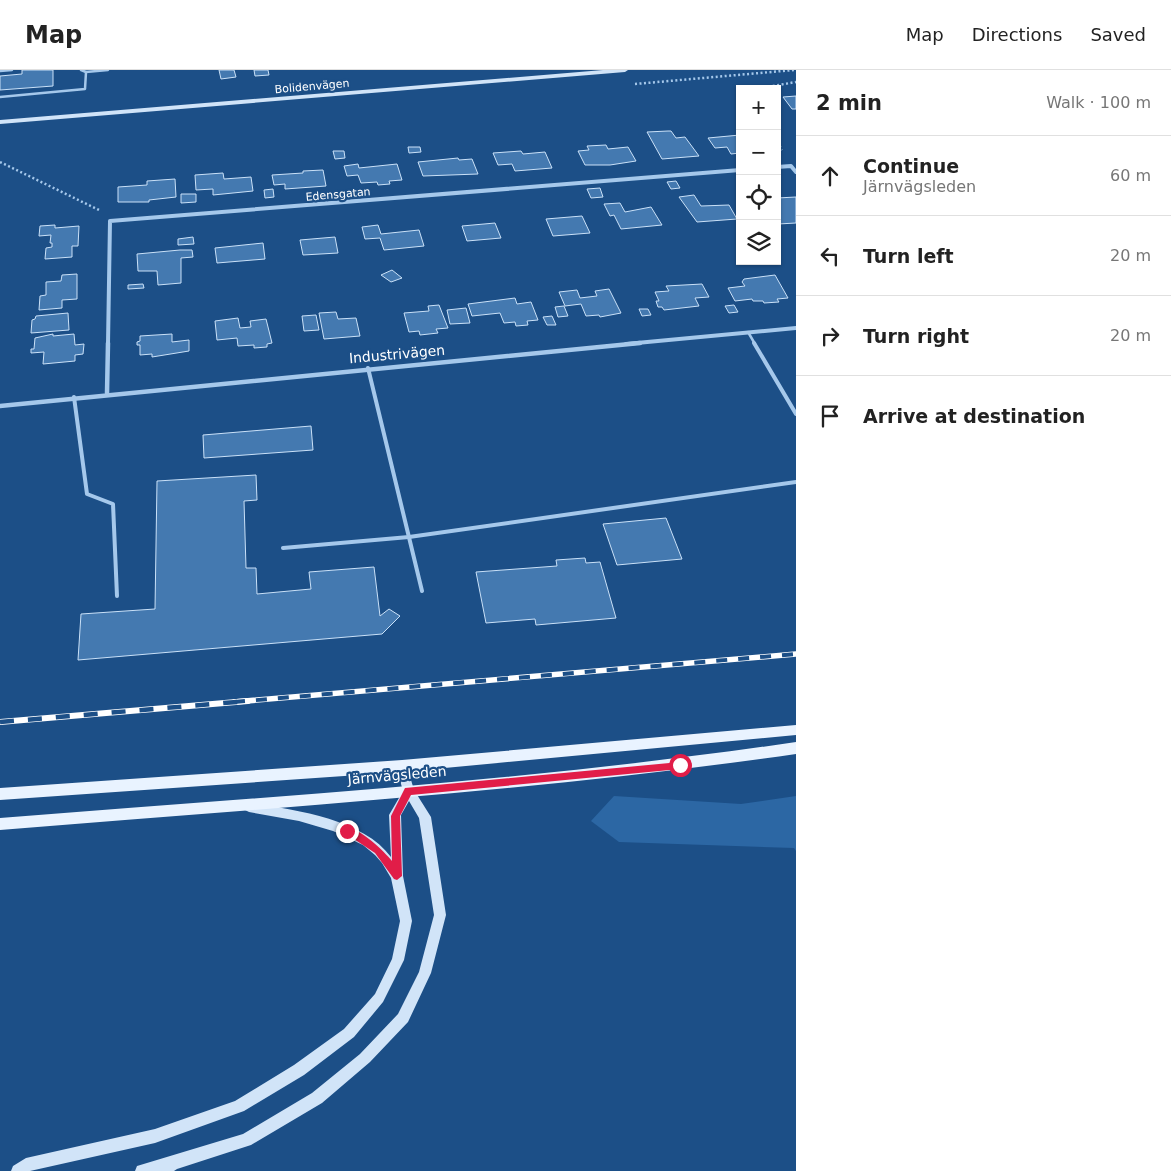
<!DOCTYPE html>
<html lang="en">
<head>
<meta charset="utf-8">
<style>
	:root { --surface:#fff; --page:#f6f6f6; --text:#222; --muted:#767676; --line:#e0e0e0 }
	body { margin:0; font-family:"DejaVu Sans",sans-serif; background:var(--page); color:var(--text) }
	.controls { position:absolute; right:15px; top:15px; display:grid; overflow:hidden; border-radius:0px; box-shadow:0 1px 4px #0004 }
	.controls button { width:45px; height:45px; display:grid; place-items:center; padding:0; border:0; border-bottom:1px solid var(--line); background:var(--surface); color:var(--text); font:25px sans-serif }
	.stop { position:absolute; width:15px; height:15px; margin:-11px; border:4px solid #e11d48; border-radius:50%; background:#fff }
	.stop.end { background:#e11d48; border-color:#fff; box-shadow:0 1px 5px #0008 }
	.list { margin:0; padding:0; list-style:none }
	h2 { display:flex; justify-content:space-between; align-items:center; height:65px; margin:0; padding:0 20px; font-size:21px }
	h2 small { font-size:16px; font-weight:400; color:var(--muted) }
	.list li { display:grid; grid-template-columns:32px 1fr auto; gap:15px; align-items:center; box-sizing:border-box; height:80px; padding:0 20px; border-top:1px solid var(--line) }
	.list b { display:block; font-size:19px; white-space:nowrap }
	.list p { margin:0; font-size:16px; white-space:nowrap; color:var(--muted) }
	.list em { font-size:16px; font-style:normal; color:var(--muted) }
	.icon { flex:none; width:28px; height:28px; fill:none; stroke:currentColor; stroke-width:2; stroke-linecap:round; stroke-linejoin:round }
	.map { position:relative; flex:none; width:796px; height:1101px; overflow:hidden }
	header { display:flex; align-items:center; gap:30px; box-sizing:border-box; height:70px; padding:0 25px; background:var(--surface); border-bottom:1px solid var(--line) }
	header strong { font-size:24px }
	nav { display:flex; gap:28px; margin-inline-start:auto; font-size:18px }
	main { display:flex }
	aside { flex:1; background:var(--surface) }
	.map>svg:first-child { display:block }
	.green { fill:#2c67a4 }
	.building { fill:#4479b0; stroke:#cae1f8 }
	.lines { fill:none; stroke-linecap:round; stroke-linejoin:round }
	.path { stroke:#a5c8eb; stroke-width:2.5; stroke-dasharray:2 2.5; stroke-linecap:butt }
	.lane-far1 { stroke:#a5c8eb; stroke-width:2.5 }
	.lane { stroke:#a5c8eb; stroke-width:4 }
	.street-far1 { stroke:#a5c8eb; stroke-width:4 }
	.street { stroke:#a5c8eb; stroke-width:4.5 }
	.secondary { fill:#d1e4f8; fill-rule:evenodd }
	.primary { fill:#e9f3ff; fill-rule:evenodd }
	.rail-far1-casing { stroke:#fff; stroke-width:5.5 }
	.rail-casing { stroke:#fff; stroke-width:6 }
	.rail-far1 { stroke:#1c4f87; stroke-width:4; stroke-dasharray:11; stroke-linecap:butt }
	.rail { stroke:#1c4f87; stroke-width:4.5; stroke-dasharray:14; stroke-linecap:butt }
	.route { fill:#e11d48 }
	.labels { text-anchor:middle; stroke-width:4.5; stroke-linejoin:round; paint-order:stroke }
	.far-street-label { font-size:11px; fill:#fff; stroke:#1c4f87 }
	.street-label { font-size:14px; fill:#fff; stroke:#1c4f87 }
</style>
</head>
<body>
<header>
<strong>Map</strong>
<nav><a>Map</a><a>Directions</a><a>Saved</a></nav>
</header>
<main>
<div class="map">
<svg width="796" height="1101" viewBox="0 0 796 1101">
	<rect width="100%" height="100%" fill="#1c4f87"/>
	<path class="green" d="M614,726L741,734L796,726V781L794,778L619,772L591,751Z"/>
	<g class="building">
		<path d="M22,0H53V16L0,20V6L22,4Z"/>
		<path d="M219,0H234L236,7L221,9Z"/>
		<path d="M254,0H268L269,5L255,6Z"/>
		<path d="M796,26V39H792L783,27Z"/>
		<path d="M668,61H671L676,68L685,67L699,86L662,89L647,62Z"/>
		<path d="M740,65V83L731,84L727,77L715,78L708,68Z"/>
		<path d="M606,75L608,79L628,77L636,91L610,95H585L578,81L589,80L587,76Z"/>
		<path d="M408,77H420L421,82L409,83Z"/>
		<path d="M333,81H344L345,88L335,89Z"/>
		<path d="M521,81L523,84L545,82L552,98L515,101L512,94L498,95L493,83Z"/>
		<path d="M458,88L459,90L472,89L478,104L423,106L418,92Z"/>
		<path d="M358,94L359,98L397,94L402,110L389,111L390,114L378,115L377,112L361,113L358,105L347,106L344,96Z"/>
		<path d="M323,100L326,116L285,119V114L274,115L272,105L303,103V101Z"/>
		<path d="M223,103L224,109L251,107L253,121L213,125V119L196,120L195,105Z"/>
		<path d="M175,109L176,127L149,130V132H118V117L147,115V111Z"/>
		<path d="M676,111L680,118L671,119L667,112Z"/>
		<path d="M600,118L603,127L591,128L587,119Z"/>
		<path d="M273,119L274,127L265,128L264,120Z"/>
		<path d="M181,124H196V132L181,133Z"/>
		<path d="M694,125L701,136L729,135L737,149L697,152L679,127Z"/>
		<path d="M796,127V153L778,154L777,128Z"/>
		<path d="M620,133L625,142L651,137L662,155L621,159L614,145L610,146L604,134Z"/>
		<path d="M582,146L590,163L553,166L546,149Z"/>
		<path d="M495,153L501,168L467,171L462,156Z"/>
		<path d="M55,155V158L79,156L78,176H72V187L45,189L46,178L52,177V173H50L51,165L39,166L40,156Z"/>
		<path d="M378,155L381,164L419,160L424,176L384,180L380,168L365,169L362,157Z"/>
		<path d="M193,167L194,174L178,175V169Z"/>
		<path d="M335,167L338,183L303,185L300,170Z"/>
		<path d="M263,173L265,189L217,193L215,178Z"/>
		<path d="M180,180H192L193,187L181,188V213L158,215L157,201H138L137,184Z"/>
		<path d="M392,200L402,208L391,212L381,205Z"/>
		<path d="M77,204V229L62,230V238L39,240L40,226L46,225V212L61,211L62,205Z"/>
		<path d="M775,205L788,228L777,229L779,232L764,233L763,231H753L752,229L735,231L728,218L745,216L742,212L744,209Z"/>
		<path d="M143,214L144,218L128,219V215Z"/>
		<path d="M702,214L709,227L695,228L699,236L664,240L662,237H658L656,231H659L655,222L669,221L666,216Z"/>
		<path d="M609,219L621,243L600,247L599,245L586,246L581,234L565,236L559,222L577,220L580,228L597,226L595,221Z"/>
		<path d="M515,228L517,234L531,232L538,250L527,251L528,255L516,256L515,252L504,253L500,243L472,246L468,234Z"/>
		<path d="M439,235L448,258L436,259L438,263L420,265L419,261L409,262L404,243L429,241L428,236Z"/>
		<path d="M734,235L738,242L729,243L725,236Z"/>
		<path d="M564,236L568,246L558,247L555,237Z"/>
		<path d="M466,238L470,253L450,254L447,240Z"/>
		<path d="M639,239H648L651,245L642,246Z"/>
		<path d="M336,242L338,249L356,248L360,266L324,269L319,243Z"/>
		<path d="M68,243L69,260L31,263L32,250L35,249L36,246Z"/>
		<path d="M316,245L319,260L304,261L302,246Z"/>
		<path d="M552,246L556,255H547L543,247Z"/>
		<path d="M238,248L240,258L251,257L250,251L266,249L272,273L267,274V277L254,278V275L238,276L237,268L217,270L215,251Z"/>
		<path d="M53,264V266L74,264L75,275L84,274L83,284L75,285V291L43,294L44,282L31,283V279H34L35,268Z"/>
		<path d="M172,264V272L189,270V281L152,287V284L140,285V275H137V272L140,271V266Z"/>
		<path d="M311,356L313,380L204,388L203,365Z"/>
		<path d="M256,405L257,430L244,431L246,498H256L257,524L311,519L309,502L374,497L380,546L389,539L400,546L382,564L78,590L81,544L155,539L157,411Z"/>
		<path d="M666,448L682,489L617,495L603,454Z"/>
		<path d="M585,488L586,493L600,492L616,548L536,555L535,549L486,553L476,502L557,496L556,490Z"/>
	</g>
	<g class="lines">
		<g class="path">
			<path d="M635,14L794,0"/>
			<path d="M755,19L796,12"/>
			<path d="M777,72L782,80"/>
			<path d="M0,92L99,140"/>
		</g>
		<g class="lane-far1">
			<path d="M81,0L86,2L108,0"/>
			<path d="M0,1L12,0"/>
			<path d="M0,27L85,19L86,2"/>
			<path d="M748,262L755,274"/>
		</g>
		<g class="lane">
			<path d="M754,273L796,344"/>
			<path d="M368,298L422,521"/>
			<path d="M74,327L87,424L113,434L117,526"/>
			<path d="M283,478L409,467L796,412"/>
		</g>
		<g class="street-far1">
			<path d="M777,97L791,96L796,102"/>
			<path d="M108,274L110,151L740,100"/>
			<path d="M626,274L796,258"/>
		</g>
		<g class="street">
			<path d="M107,323L108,273"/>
			<path d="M0,336L640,273"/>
		</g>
		<g class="secondary">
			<path d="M603,0H628L625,2L0,54V50Z"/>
			<path d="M402,691L406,693L414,720L431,747L446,845L431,903L408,952L370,992L322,1033L251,1075L177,1099L174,1101H135L137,1096L243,1064L312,1023L360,984L398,944L419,902L434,845L419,748L409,731L401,745L403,806L412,851L404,890L383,932L354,967L304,1005L244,1041L155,1073L30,1101H11L13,1096L26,1088L155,1059L235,1031L294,995L344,959L375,924L392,889L400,851L391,808L382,793L375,785L363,775L333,761L299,751L249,742L245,740L243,737L245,734L249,732C293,740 363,748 391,787L389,745L403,721L396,696L398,693Z"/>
		</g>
		<g class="primary">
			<path d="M796,655V665L402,702L0,730V718L402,690Z"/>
			<path d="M796,672V684C532,722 266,738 0,760V748C265,727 532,711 796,672Z"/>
		</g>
		<defs>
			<path id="rail-far1" d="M234,632L796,584"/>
			<path id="rail" d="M0,652L248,631"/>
		</defs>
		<use href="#rail-far1" class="rail-far1-casing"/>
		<use href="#rail" class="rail-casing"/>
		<use href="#rail-far1" class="rail-far1"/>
		<use href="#rail" class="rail"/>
	</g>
	<path class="route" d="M680,692L684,695L680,699L411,725L400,746L402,806L397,810L394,809L375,783L342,761L344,758C357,755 384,781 392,791L391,746L405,718Z"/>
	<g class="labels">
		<g class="far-street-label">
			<text transform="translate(312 16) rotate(-5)" y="4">Bolidenvägen</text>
			<text transform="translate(338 124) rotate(-5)" y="4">Edensgatan</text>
		</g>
		<g class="street-label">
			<text transform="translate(397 284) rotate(-5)" y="5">Industrivägen</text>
			<text transform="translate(397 705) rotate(-5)" y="5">Järnvägsleden</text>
		</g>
	</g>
</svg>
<div class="controls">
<button>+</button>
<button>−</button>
<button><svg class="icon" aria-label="locate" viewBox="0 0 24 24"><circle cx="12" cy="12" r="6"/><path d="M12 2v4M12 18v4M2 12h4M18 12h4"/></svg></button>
<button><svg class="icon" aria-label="layers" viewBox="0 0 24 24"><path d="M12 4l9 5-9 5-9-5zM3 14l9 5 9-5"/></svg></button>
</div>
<div class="stop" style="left:680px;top:695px"></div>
<div class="stop end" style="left:347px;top:761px"></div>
</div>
<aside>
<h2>2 min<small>Walk · 100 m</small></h2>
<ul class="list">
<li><svg class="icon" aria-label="ahead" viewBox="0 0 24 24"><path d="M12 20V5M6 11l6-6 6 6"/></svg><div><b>Continue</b><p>Järnvägsleden</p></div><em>60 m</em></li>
<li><svg class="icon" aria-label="left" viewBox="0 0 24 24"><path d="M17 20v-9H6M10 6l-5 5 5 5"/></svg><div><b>Turn left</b></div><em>20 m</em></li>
<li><svg class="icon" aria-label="right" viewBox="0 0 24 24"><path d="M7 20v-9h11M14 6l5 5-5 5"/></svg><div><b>Turn right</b></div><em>20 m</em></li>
<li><svg class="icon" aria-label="arrive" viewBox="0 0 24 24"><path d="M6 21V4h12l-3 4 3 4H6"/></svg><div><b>Arrive at destination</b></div></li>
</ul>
</aside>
</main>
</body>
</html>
